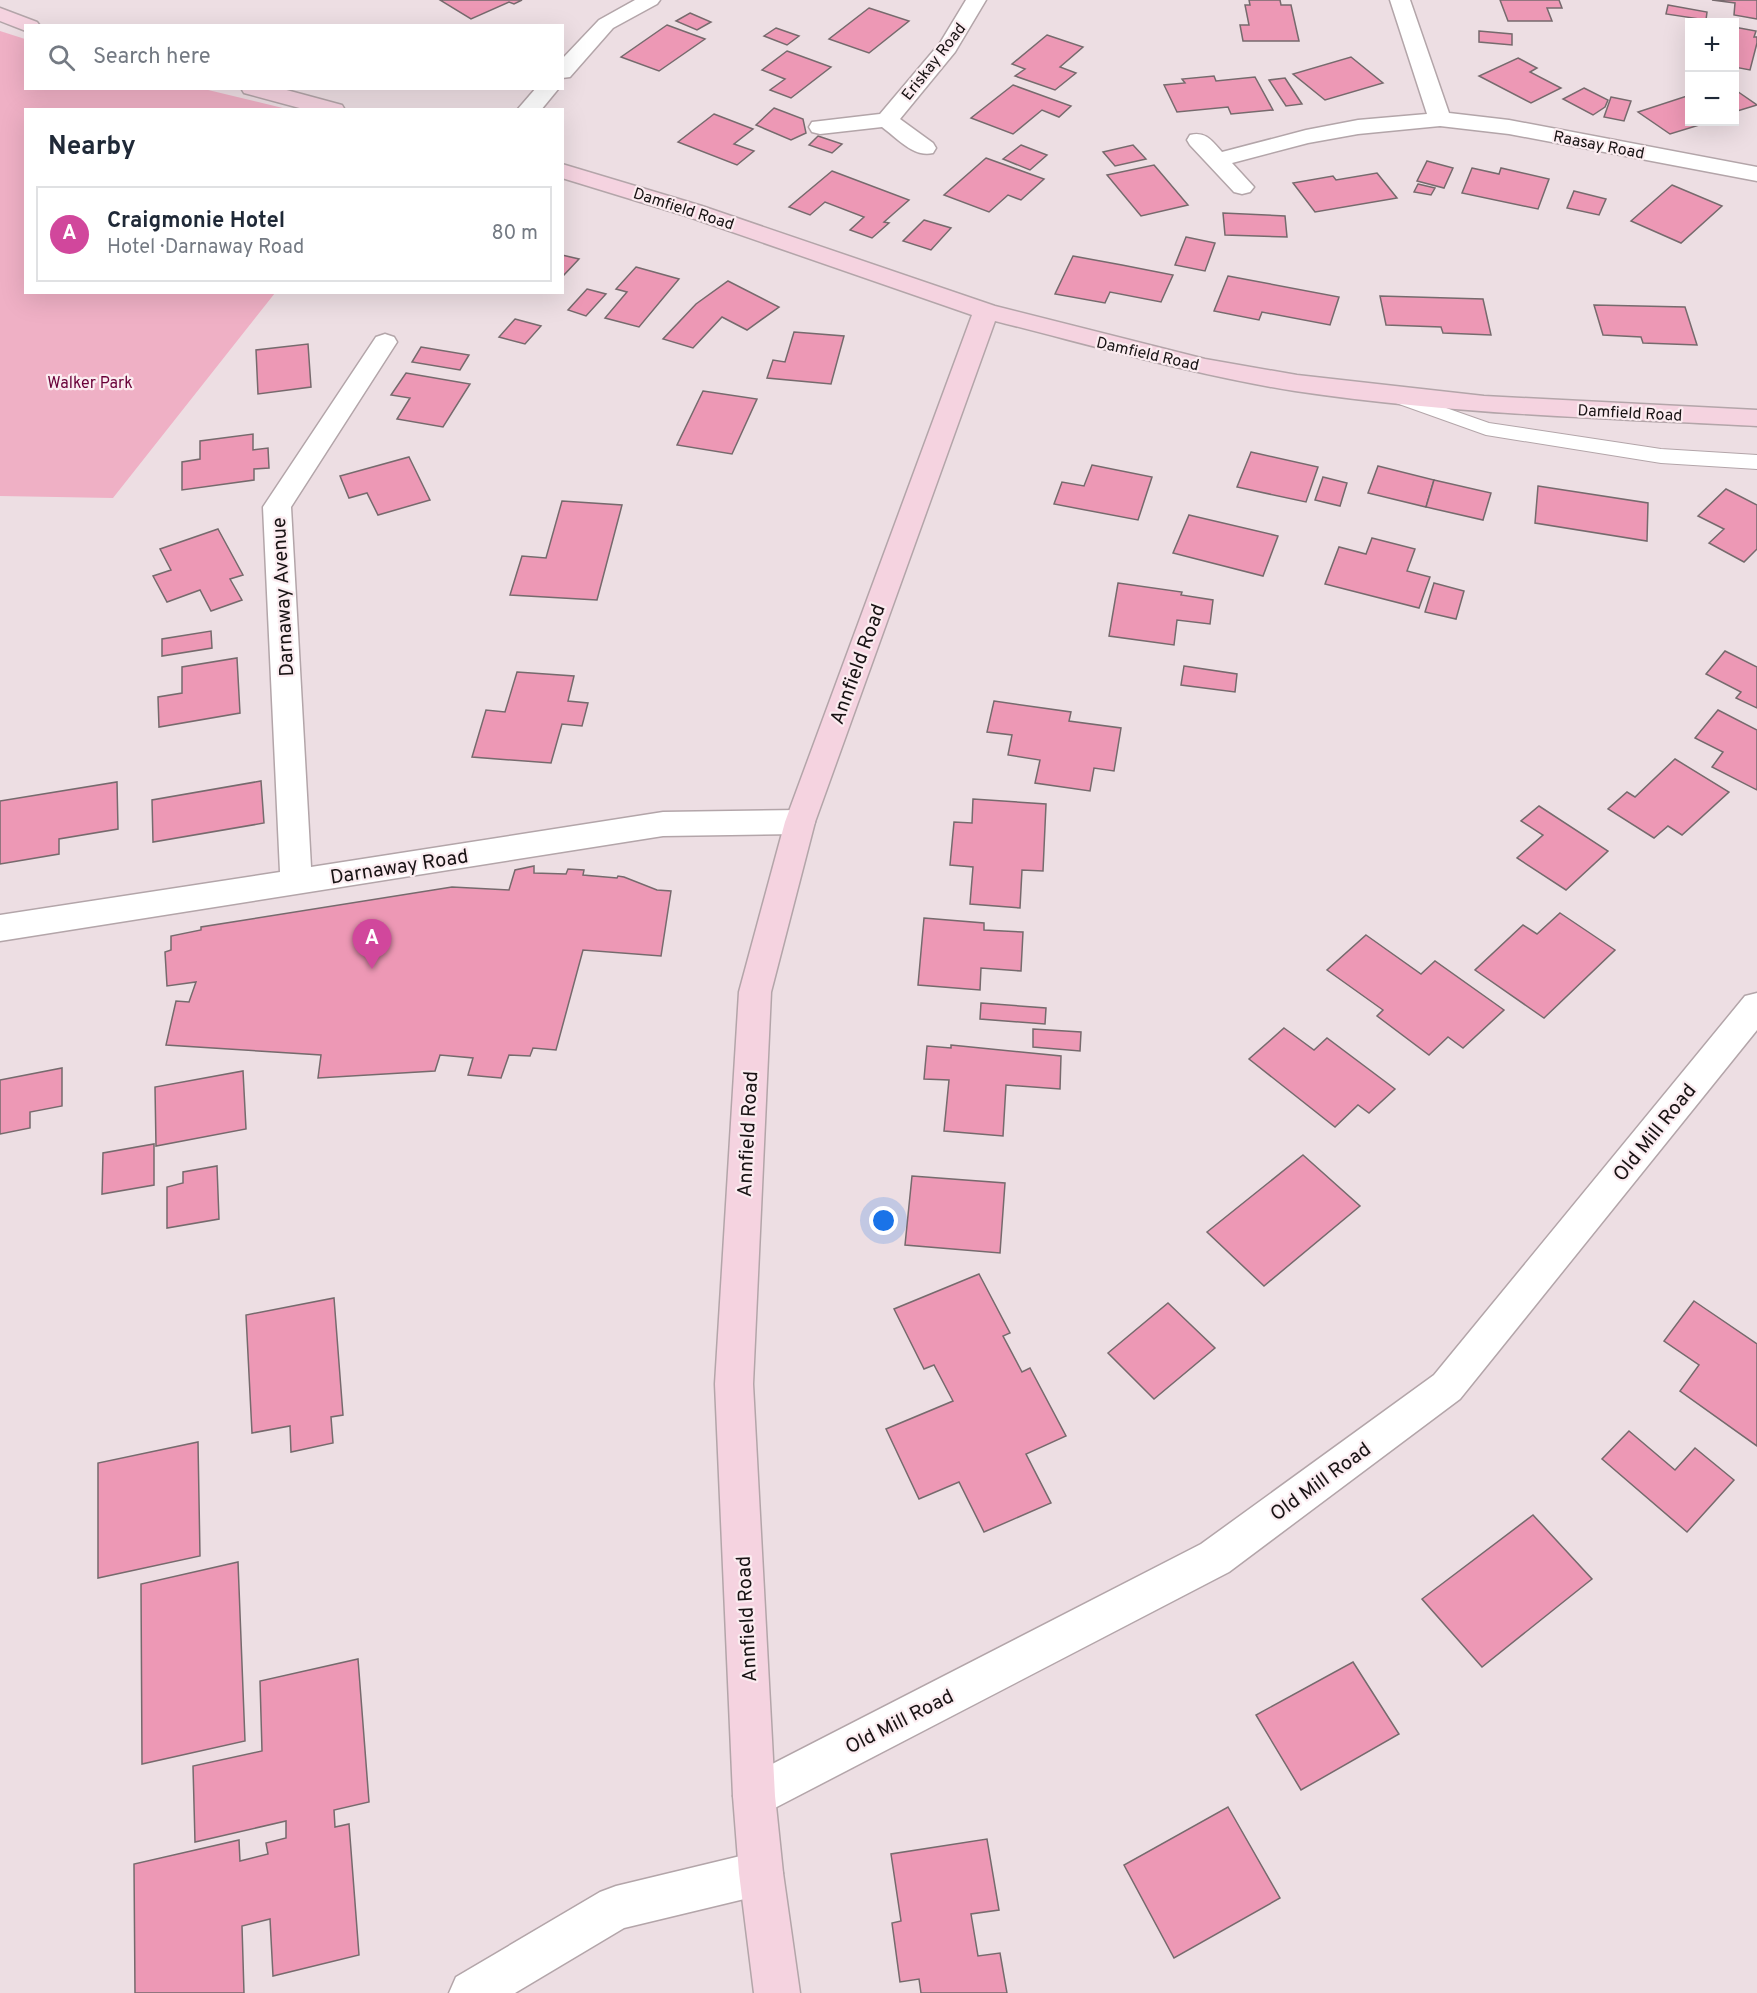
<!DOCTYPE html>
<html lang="en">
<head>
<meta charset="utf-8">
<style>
	:root { --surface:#fff; --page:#f2f2f3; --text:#1f2937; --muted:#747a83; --line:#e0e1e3; --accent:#2b6f62 }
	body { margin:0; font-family:Overpass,sans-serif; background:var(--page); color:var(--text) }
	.controls { position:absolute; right:18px; top:18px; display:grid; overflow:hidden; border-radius:0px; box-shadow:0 6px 24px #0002 }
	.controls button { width:54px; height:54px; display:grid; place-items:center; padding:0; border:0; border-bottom:2px solid var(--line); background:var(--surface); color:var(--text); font:30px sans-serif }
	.you { position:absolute; left:884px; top:1221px; width:21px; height:21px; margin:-15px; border:4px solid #fff; border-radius:50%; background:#1a73e8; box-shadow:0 0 0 9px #1a73e833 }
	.badge { display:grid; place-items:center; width:39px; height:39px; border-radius:50%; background:var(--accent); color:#fff; font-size:20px; font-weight:700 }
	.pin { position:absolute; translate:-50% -50px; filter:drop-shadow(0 2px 3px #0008) }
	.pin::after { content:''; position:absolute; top:32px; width:21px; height:18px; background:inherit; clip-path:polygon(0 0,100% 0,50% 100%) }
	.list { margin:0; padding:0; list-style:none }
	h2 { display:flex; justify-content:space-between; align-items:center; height:78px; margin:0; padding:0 24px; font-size:26px }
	h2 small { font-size:20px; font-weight:400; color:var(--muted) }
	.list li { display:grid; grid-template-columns:39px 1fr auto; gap:18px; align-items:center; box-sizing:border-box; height:96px; margin:0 12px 12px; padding:0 12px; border:2px solid var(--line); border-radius:0px }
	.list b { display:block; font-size:22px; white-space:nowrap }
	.list p { margin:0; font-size:20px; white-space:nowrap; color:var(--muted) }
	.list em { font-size:20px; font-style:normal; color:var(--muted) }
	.icon { flex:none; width:33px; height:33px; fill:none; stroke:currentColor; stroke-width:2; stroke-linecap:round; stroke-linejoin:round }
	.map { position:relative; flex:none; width:1757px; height:1993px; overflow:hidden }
	.search { position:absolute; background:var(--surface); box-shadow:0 6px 24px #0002; left:24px; top:24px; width:540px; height:66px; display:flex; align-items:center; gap:15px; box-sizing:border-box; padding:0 21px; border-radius:0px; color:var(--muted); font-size:22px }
	.panel { position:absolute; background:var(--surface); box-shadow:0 6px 24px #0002; left:24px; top:108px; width:540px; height:186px; border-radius:0px }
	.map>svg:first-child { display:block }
	.green { fill:#efb0c5 }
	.building { fill:#ed98b5; stroke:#766a6d; stroke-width:1.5 }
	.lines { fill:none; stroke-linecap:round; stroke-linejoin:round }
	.lane-casing { stroke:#b3a5a9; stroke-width:2 }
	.street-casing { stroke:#b3a5a9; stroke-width:3 }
	.secondary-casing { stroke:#b3a5a9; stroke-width:3 }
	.lane { fill:#fff; fill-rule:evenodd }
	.street { fill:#fff; fill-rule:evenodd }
	.secondary { fill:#f5d3e0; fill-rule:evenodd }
	.labels { text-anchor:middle; stroke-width:4.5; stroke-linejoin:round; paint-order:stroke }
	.far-street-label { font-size:16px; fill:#181314; stroke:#fbecf0 }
	.far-park-label { font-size:16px; fill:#690038; stroke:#fbecf0 }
	.street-label { font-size:20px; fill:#181314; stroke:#fbecf0 }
</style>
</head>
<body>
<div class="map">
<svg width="1757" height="1993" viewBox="0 0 1757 1993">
	<rect width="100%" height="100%" fill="#eddee3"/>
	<path class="green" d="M0,31L25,39L26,88L204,89L287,109L26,110V292L275,293L113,498L0,496Z"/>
	<g class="building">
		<path d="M440,0H522L514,4L509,2L471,19Z"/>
		<path d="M1249,0H1280L1281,5H1291L1299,41H1243L1240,25H1249L1245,5H1250Z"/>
		<path d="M1500,0H1559L1562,8H1547L1552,21H1508Z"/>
		<path d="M1712,0H1757V19L1734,15L1735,3Z"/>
		<path d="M1668,5L1707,12L1706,20L1666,14Z"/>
		<path d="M869,8L909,21L869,53L829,39Z"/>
		<path d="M690,13L711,22L697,30L676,21Z"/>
		<path d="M667,25L705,39L659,71L621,57Z"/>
		<path d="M1734,27L1756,31L1754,37H1757V43L1750,70L1734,67Z"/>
		<path d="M776,28L799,36L787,45L764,36Z"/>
		<path d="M1479,31L1512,34V45L1479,42Z"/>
		<path d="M1047,35L1083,47L1060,67L1076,73L1055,90L1015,76L1025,69L1012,64Z"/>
		<path d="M787,51L831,67L791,98L770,90L785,79L762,70Z"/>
		<path d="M1351,57L1383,83L1325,100L1293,74Z"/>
		<path d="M1518,58L1537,68L1530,72L1561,88L1531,103L1479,76Z"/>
		<path d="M1214,76L1216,81L1255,77L1273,110L1231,114L1228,107L1177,112L1164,85L1185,83L1182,79Z"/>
		<path d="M1285,78L1302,104L1286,106L1269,80Z"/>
		<path d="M1013,85L1071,106L1059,117L1042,110L1013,134L971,118Z"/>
		<path d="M1584,88L1608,100L1605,107L1593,115L1563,99Z"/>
		<path d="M1734,89L1757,105L1734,112Z"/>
		<path d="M1690,95V122H1709L1670,134L1638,112Z"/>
		<path d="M1611,97L1631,101L1624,121L1604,117Z"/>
		<path d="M774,108L803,119L806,133L791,140L756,125Z"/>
		<path d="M714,114L753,129L734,144L754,151L737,165L678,142Z"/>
		<path d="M818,136L842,144L832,153L809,145Z"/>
		<path d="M1021,145L1047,155L1030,170L1003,159Z"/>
		<path d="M1133,145L1146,159L1115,166L1103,152Z"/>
		<path d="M986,158L1044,179L1021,200L1008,195L989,212L944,195Z"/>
		<path d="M1427,161L1453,168L1444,188L1417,181Z"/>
		<path d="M1154,165L1188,205L1141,216L1107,175Z"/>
		<path d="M1472,168L1499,174L1501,168L1549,179L1538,209L1462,193Z"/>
		<path d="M832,171L909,200L884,222L889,223L872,238L850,230L864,217L825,202L810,215L789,207Z"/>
		<path d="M1377,173L1397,198L1315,212L1293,183L1333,176L1336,180Z"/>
		<path d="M1418,184L1435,188L1431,195L1414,192Z"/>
		<path d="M1672,185L1722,206L1681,243L1631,221Z"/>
		<path d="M1574,191L1606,199L1599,215L1567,208Z"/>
		<path d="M1223,213L1285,216L1287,237L1225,235Z"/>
		<path d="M924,220L951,228L931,250L903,241Z"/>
		<path d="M1186,237L1215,243L1205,271L1175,265Z"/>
		<path d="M562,255L579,259L562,277Z"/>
		<path d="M1073,256L1122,265L1173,275L1161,302L1110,292L1105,303L1055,294Z"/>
		<path d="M636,267L679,279L639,327L605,318L627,292L616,289Z"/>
		<path d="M1228,276L1339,297L1330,325L1262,312L1259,320L1214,311Z"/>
		<path d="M728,281L779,307L747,330L722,317L693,348L663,339L696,304Z"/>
		<path d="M587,289L606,294L586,316L568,310Z"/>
		<path d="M1380,296L1483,299L1491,335L1443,333L1441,327L1386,325Z"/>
		<path d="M1594,305L1685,307L1697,345L1643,343L1641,337L1603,335Z"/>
		<path d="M515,319L541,326L525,344L499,337Z"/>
		<path d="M794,332L844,336L831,384L767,378L773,360L785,362Z"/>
		<path d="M308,344L311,387L258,394L256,350Z"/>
		<path d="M421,347L469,355L460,370L412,362Z"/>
		<path d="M406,373L470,384L443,427L397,419L410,398L391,395Z"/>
		<path d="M703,391L757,399L732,454L677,445Z"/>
		<path d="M253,434V450L268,448L269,468L254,469V480L182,490V462L200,459V441Z"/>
		<path d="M1251,452L1318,467L1306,502L1237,487Z"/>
		<path d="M409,457L430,500L378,515L367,493L349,498L340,476Z"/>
		<path d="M1092,465L1152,477L1138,520L1054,504L1062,482L1084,486Z"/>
		<path d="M1378,466L1434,480L1426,507L1368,493Z"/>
		<path d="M1323,477L1347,483L1340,506L1315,500Z"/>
		<path d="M1434,480L1491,493L1483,520L1426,507Z"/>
		<path d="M1538,486L1648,503L1647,541L1535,523Z"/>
		<path d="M1726,489L1757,505V549L1744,562L1709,543L1724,529L1698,516Z"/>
		<path d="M562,501L622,505L597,600L510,595L522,556L546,558Z"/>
		<path d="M1189,515L1278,536L1263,576L1173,553Z"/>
		<path d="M218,529L243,575L230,579L242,600L211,611L200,590L167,602L153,576L171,570L160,549Z"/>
		<path d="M1372,538L1415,549L1407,571L1430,577L1419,608L1325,584L1339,547L1366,554Z"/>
		<path d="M1118,583L1182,592L1181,595L1213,600L1210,624L1177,620L1174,645L1109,636Z"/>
		<path d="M1434,583L1464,591L1456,619L1425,612Z"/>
		<path d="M211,631L212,648L162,656V639Z"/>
		<path d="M1725,651L1757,667V708L1736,698L1741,692L1706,674Z"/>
		<path d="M237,658L240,713L159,727L158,697L182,693V667Z"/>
		<path d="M1184,666L1237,674L1235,692L1181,685Z"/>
		<path d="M517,672L574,676L568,701L588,703L582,726L562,724L551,763L472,757L486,710L505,712Z"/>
		<path d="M994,701L1071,712L1069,721L1121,728L1114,771L1094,768L1090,791L1035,783L1040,760L1008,755L1012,735L987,732Z"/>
		<path d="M1718,710L1757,730V790L1712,767L1723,752L1695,738Z"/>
		<path d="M1675,759L1729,792L1682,835L1668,826L1654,838L1608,809L1627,792L1635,797Z"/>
		<path d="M261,781L264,823L153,842L152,800Z"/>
		<path d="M117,782L118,829L59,839V854L0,864V801Z"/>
		<path d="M973,799L1046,804L1043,871L1022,870L1020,908L970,904L973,867L950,865L954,822L972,823Z"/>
		<path d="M1539,806L1608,851L1566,890L1517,858L1543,835L1521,821Z"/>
		<path d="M534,866V873L566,874L568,869L584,870L583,875L617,878L618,876L624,877L657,890L671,891L661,956L583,950L556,1050L533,1048L530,1056L509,1055L501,1078L468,1075L473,1058L440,1055L435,1071L318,1078L321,1055L166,1045L176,1001L189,1002L196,982L167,986L165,952L171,950V936L201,930V927L452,887L509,890L515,870Z"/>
		<path d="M1560,913L1615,950L1544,1018L1475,970L1523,925L1537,934Z"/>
		<path d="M924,918L984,923V930L1023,932L1021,971L981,968L980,990L918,985Z"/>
		<path d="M1366,935L1421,974L1435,961L1504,1010L1463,1048L1448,1037L1429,1055L1377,1016L1383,1010L1327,970Z"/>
		<path d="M981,1003L1046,1008L1045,1024L980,1019Z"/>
		<path d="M1284,1028L1314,1050L1327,1038L1395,1089L1369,1113L1358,1105L1335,1127L1249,1059Z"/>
		<path d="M1033,1029L1081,1032L1080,1051L1033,1047Z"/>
		<path d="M951,1045L1061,1056L1060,1089L1006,1085L1003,1136L944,1131L949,1080L924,1079L927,1046L951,1048Z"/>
		<path d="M62,1068V1106L30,1112V1128L0,1134V1080Z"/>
		<path d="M243,1071L246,1129L156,1146L155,1087Z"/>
		<path d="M154,1144V1185L102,1194L103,1153Z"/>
		<path d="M1303,1155L1360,1206L1264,1286L1207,1232Z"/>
		<path d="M217,1166L219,1219L167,1228V1187L183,1183V1172Z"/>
		<path d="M912,1176L1005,1183L1000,1253L905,1245Z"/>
		<path d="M979,1274L1010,1333L1003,1336L1022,1372L1030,1368L1066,1436L1026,1454L1051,1503L984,1532L959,1482L919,1499L886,1429L953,1401L934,1365L924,1369L894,1309Z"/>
		<path d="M334,1298L343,1415L331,1417L333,1443L291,1452L290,1426L252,1433L246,1315Z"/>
		<path d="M1694,1301L1757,1344V1446L1680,1391L1699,1365L1664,1341Z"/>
		<path d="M1168,1303L1215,1348L1154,1399L1108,1353Z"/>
		<path d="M1629,1431L1675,1470L1695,1448L1734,1480L1687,1532L1602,1459Z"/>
		<path d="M198,1442L200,1556L98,1578V1463Z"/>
		<path d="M1533,1515L1592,1579L1482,1667L1422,1599Z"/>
		<path d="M238,1562L245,1741L142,1764L141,1584Z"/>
		<path d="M358,1659L369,1802L334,1810L335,1827L349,1824L359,1955L273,1976L270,1919L242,1926L244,1993H135L134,1864L239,1840L240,1861L268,1854L266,1843L286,1838V1821L195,1842L193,1766L262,1751L260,1681Z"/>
		<path d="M1353,1662L1399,1734L1301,1790L1256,1715Z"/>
		<path d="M1228,1807L1280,1898L1174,1958L1124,1865Z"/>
		<path d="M987,1839L999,1910L971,1914L978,1956L1000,1953L1007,1993H921L919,1979L900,1982L892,1923L901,1921L891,1854Z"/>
	</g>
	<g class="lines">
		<defs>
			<path id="lane" d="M1392,389L1489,423L1661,449L1757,455V469L1661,463L1486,435L1385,399L1382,395L1385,391Z"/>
			<g id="street">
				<path d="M635,0H660L657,4L613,28L570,77L562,78V59L599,20Z"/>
				<path d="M966,0H986L955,52L900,119L933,143L936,148L933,153C914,158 897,138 882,127L820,134L812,132L809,127L812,122L880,114L940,43Z"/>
				<path d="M1390,0H1410L1449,113L1509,120L1757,167V181L1509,134L1440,126L1358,134L1308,143L1232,163L1254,187L1250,192L1242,194L1234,192L1190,145L1187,140L1190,135C1206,131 1212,141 1222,152L1306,130L1358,120L1427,114Z"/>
				<path d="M536,88H559L541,110H517Z"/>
				<path d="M385,334L394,337L397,342L291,507L311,867L663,812L800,810L811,814L815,822L811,830L800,834L663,836L0,941V915L280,872L263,507L376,337Z"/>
				<path d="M1757,993V1030L1460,1399L1229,1572L769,1811L754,1817L739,1811L733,1796L739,1781L1201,1544L1434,1375L1745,996Z"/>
				<path d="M761,1851L776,1858L783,1873L776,1888L761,1895L624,1928L515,1993H449L456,1977L600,1892L616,1886Z"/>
			</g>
			<g id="secondary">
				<path d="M0,8L37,22L40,26H26V31L0,21Z"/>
				<path d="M241,88H279L342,105L345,110H307L244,93Z"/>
				<path d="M562,164L702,206L995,306L1205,359L1297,375L1484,396L1757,410V426C1603,418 1448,414 1295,391C1194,375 1095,346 995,321L815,822L771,992L753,1384L775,1796L783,1873L800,1993H754L739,1873L733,1796L715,1384L739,992L785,822L972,315L686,216L562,178Z"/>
			</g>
		</defs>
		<use href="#lane" class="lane-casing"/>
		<use href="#street" class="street-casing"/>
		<use href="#secondary" class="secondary-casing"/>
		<use href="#lane" class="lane"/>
		<use href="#street" class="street"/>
		<use href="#secondary" class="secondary"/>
	</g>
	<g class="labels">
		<g class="far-street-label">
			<text transform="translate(933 61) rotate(-52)" y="6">Eriskay Road</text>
			<text transform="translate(1599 144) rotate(11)" y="6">Raasay Road</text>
			<text transform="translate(684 208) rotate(18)" y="6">Damfield Road</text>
			<text transform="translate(1148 353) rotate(13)" y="6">Damfield Road</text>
			<text transform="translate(1630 412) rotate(3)" y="6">Damfield Road</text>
		</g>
		<g class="far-park-label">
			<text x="90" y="388">Walker Park</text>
		</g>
		<g class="street-label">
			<text transform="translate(282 597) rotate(-93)" y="7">Darnaway Avenue</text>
			<text transform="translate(857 664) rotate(-70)" y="7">Annfield Road</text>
			<text transform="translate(399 866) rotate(-9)" y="7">Darnaway Road</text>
			<text transform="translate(1654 1132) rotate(-51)" y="7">Old Mill Road</text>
			<text transform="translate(747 1134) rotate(-87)" y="7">Annfield Road</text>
			<text transform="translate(1320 1481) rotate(-36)" y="7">Old Mill Road</text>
			<text transform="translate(746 1619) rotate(-93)" y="7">Annfield Road</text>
			<text transform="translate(899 1721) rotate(-27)" y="7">Old Mill Road</text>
		</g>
	</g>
</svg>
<div class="controls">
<button>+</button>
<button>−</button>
</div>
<div class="you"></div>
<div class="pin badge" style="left:372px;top:969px;background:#d1479c">A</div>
<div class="search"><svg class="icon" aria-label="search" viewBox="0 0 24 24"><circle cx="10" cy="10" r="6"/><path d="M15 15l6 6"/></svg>Search here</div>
<section class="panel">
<h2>Nearby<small></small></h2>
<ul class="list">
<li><span class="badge" style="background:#d1479c">A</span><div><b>Craigmonie Hotel</b><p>Hotel · Darnaway Road</p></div><em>80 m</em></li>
</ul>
</section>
</div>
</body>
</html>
